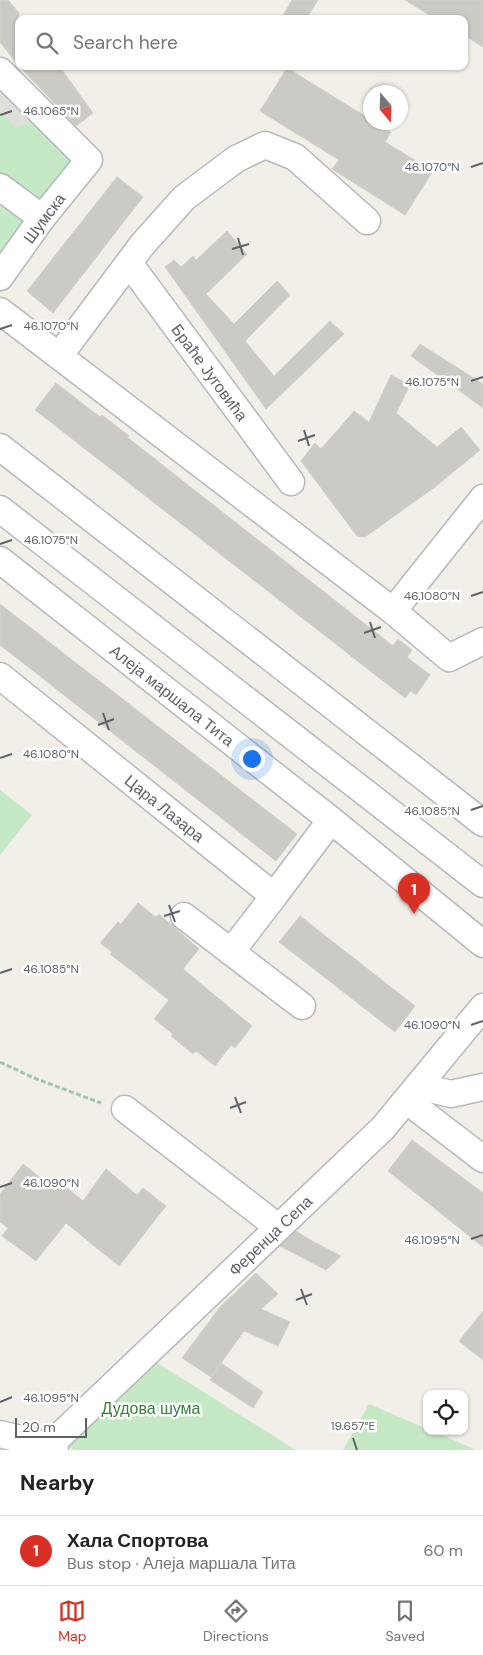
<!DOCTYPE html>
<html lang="en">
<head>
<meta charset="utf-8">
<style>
	:root { --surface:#fff; --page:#f6f6f6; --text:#222; --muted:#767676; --line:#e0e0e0; --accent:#d93025 }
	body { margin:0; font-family:"DM Sans",sans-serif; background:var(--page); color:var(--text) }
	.controls { position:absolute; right:15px; bottom:15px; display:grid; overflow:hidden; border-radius:10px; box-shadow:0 1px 4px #0004 }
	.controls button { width:45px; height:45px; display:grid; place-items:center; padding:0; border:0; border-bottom:1px solid var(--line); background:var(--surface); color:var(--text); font:25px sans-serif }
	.compass { position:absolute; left:363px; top:85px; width:45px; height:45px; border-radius:50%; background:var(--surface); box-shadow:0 1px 4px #0004; rotate:161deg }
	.scale { position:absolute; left:15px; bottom:12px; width:72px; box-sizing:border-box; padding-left:5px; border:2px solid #5f6368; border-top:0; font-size:14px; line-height:18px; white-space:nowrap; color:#5f6368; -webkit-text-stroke:4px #fff; paint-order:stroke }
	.you { position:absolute; left:251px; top:758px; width:18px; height:18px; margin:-12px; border:4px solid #fff; border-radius:50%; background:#1a73e8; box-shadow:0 0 0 8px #1a73e833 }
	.badge { display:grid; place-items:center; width:32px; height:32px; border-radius:50%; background:var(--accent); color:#fff; font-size:16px; font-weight:700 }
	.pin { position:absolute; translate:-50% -41px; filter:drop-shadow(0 1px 2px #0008) }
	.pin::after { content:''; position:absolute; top:26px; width:18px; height:15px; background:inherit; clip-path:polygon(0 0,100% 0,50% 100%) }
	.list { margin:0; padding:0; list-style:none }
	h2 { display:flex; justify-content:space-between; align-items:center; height:65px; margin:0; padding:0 20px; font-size:21px }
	h2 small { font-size:16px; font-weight:400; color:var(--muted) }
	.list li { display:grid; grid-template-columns:32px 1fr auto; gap:15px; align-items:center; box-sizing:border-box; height:70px; padding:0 20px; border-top:1px solid var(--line) }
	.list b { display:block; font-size:19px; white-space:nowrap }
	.list p { margin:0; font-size:16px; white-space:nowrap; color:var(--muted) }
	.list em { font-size:16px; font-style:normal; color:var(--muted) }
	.icon { flex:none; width:28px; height:28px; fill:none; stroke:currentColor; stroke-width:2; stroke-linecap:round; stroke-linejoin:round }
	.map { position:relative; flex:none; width:483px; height:1450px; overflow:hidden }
	.search { position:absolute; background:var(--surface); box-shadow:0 1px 4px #0004; left:15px; right:15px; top:15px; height:55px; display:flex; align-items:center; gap:12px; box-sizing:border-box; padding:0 18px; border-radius:10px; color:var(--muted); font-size:19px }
	.sheet { height:135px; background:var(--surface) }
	nav { display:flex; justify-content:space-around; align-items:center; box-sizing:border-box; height:70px; border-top:1px solid var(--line); background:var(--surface); font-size:14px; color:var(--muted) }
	nav a { display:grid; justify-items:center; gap:2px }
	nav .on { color:var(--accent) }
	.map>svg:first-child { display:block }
	.industrial { fill:#e0deda }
	.green { fill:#c5e8c5 }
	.building { fill:#cccac5; stroke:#d6d1c6 }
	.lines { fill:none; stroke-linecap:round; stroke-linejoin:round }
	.minor-casing { stroke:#b5b8bc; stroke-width:29 }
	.path { stroke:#9cc7a9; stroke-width:3; stroke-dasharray:5 2.5; stroke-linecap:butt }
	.minor { stroke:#fff; stroke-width:26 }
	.ticks { fill:none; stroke:#5f6368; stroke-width:2 }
	.labels { text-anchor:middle; stroke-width:5; stroke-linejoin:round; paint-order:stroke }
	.street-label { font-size:16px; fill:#5f6368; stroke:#fff }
	.park-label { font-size:16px; fill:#348238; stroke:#fff }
	.ticks-label { font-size:12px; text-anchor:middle; fill:#5f6368; stroke:#fff; stroke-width:5; stroke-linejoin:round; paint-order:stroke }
</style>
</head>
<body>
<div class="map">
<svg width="483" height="1450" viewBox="0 0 483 1450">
	<rect width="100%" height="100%" fill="#f1efe8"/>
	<path class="industrial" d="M0,84L34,119L16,128L0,111Z"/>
	<g class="green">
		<path d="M0,111L16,128L34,119L81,162L0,265Z"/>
		<path d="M0,790L32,815L0,855Z"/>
		<path d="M143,1354L296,1450H74L66,1445Z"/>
		<path d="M369,1404L427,1429V1431H433L476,1450H343Z"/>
	</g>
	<g class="building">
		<path d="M0,0H8L19,13V66L0,42Z"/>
		<path d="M292,0H318L306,19H281Z"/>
		<path d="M405,0H483V47L464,35V19H436Z"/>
		<path d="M19,66H59L93,113L76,126Z"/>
		<path d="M287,68L370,119V122H376L391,132L385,142L433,171L405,215L332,169L339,160L260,111Z"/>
		<path d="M117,177L143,197L53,313L27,291Z"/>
		<path d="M227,231L247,254L206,294L234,324L277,281L290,295L245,341L274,376L330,321L344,334L266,409L165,267L174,260L181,267L193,256L196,260Z"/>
		<path d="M420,344L483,384V408L411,356Z"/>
		<path d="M391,375L410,385L396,413L437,447L461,427L480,450L435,487L365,537L357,536L301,461L315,443L321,449L354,411L369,422Z"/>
		<path d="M56,383L100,417L102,415L129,436L127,437L393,646L398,639L412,650L407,657L430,675L416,695L411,691L405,698L35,410Z"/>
		<path d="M0,604L297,834L276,861L0,645Z"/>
		<path d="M138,903L156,917L159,914L199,949L183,969L252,1026L235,1048L231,1045L215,1066L196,1051L193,1054L171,1036L173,1034L154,1019L169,1000L110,954L112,952L100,943L118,922L121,924Z"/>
		<path d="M300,916L415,1006L395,1032L279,942Z"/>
		<path d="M412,1140L483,1193V1247L388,1171Z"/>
		<path d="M23,1164L55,1189L60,1182L83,1201L106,1169L137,1195L143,1188L166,1206L119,1266L66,1223L36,1261L2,1236L8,1228L0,1222V1194Z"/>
		<path d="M296,1231L312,1241L341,1256L326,1270L280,1246Z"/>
		<path d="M256,1273L278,1294L261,1309L290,1322L278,1346L244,1331L211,1377L182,1358L220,1307Z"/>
		<path d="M483,1311V1360L459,1341Z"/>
		<path d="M221,1363L263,1392L253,1408L210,1380Z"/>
	</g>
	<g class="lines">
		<defs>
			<g id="minor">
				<path d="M0,71L89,160L42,218L0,277"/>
				<path d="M0,187L42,218"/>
				<path id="s1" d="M129,263L291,482"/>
				<path d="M0,311L393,611L449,658L483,641"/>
				<path d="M59,356L142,245L184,198L236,159L265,145L295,157L367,221"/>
				<path d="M0,447L483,823"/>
				<path d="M0,509L483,884"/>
				<path id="s2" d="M0,560L331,820L483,944"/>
				<path d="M393,611L483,498"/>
				<path id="s3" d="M0,676L274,896L231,952"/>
				<path d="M274,896L331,820"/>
				<path d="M184,916L302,1006"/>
				<path d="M418,1086L451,1094L483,1087"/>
				<path d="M406,1100L483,1159"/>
				<path d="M125,1109L278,1227"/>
				<path d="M0,1434L49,1446L55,1450"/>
				<path id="s4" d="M45,1450L383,1128L483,1007"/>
			</g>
		</defs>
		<use href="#minor" class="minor-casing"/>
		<path class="path" d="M0,1062L34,1078L101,1103"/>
		<use href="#minor" class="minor"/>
	</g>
	<path class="ticks" d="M0,115L12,111M471,167L483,163M238,238L243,255M232,249L249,244M0,329L12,325M471,381L483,377M304,430L309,446M298,441L315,435M0,544L12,540M471,596L483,592M370,622L375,638M364,633L381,627M103,713L109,730M98,725L114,719M0,758L12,754M471,810L483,806M169,905L175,922M164,916L180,911M0,973L12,969M471,1025L483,1021M235,1097L241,1113M230,1108L246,1102M0,1187L12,1183M471,1239L483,1235M301,1289L307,1305M296,1300L312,1294M0,1402L12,1397M353,1438L357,1450"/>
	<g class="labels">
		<g class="street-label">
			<text transform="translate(44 218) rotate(-53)" y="6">Шумска</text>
			<text dy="6" stroke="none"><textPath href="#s1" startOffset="136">Браће Југовића</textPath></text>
			<text dy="6" stroke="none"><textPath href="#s2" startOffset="219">Алеја маршала Тита</textPath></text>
			<text dy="6" stroke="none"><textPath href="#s3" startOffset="211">Цара Лазара</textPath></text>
			<text dy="6" stroke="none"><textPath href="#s4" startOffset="311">Ференца Сепа</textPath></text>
		</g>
		<g class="park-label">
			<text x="151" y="1414">Дудова шума</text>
		</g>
	</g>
	<g class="ticks-label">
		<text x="51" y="115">46.1065°N</text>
		<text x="432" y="171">46.1070°N</text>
		<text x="51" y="330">46.1070°N</text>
		<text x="432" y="386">46.1075°N</text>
		<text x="51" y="544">46.1075°N</text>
		<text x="432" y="600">46.1080°N</text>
		<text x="51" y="758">46.1080°N</text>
		<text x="432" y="815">46.1085°N</text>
		<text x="51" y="973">46.1085°N</text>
		<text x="432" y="1029">46.1090°N</text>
		<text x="51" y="1187">46.1090°N</text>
		<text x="432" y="1244">46.1095°N</text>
		<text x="51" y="1402">46.1095°N</text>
		<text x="353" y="1430">19.657°E</text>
	</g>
</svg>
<div class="controls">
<button><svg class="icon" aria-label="locate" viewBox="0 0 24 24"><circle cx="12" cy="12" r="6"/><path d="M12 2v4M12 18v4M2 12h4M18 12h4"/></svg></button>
</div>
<svg class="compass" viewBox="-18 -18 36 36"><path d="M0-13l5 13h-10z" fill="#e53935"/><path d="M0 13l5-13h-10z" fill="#767676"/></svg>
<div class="scale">20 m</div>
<div class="you"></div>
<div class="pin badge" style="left:414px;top:914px">1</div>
<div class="search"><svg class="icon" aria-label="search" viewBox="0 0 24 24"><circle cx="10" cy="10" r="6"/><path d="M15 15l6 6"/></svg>Search here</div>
</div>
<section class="sheet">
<h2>Nearby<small></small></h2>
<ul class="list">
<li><span class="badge">1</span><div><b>Хала Спортова</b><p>Bus stop · Алеја маршала Тита</p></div><em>60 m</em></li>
</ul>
</section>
<nav>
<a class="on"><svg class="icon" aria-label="map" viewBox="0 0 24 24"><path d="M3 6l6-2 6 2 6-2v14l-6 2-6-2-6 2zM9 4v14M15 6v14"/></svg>Map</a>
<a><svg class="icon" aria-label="directions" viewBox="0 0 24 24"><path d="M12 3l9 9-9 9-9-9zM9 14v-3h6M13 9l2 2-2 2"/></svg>Directions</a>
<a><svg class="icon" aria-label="saved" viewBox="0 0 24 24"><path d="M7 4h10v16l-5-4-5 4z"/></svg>Saved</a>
</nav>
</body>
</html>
